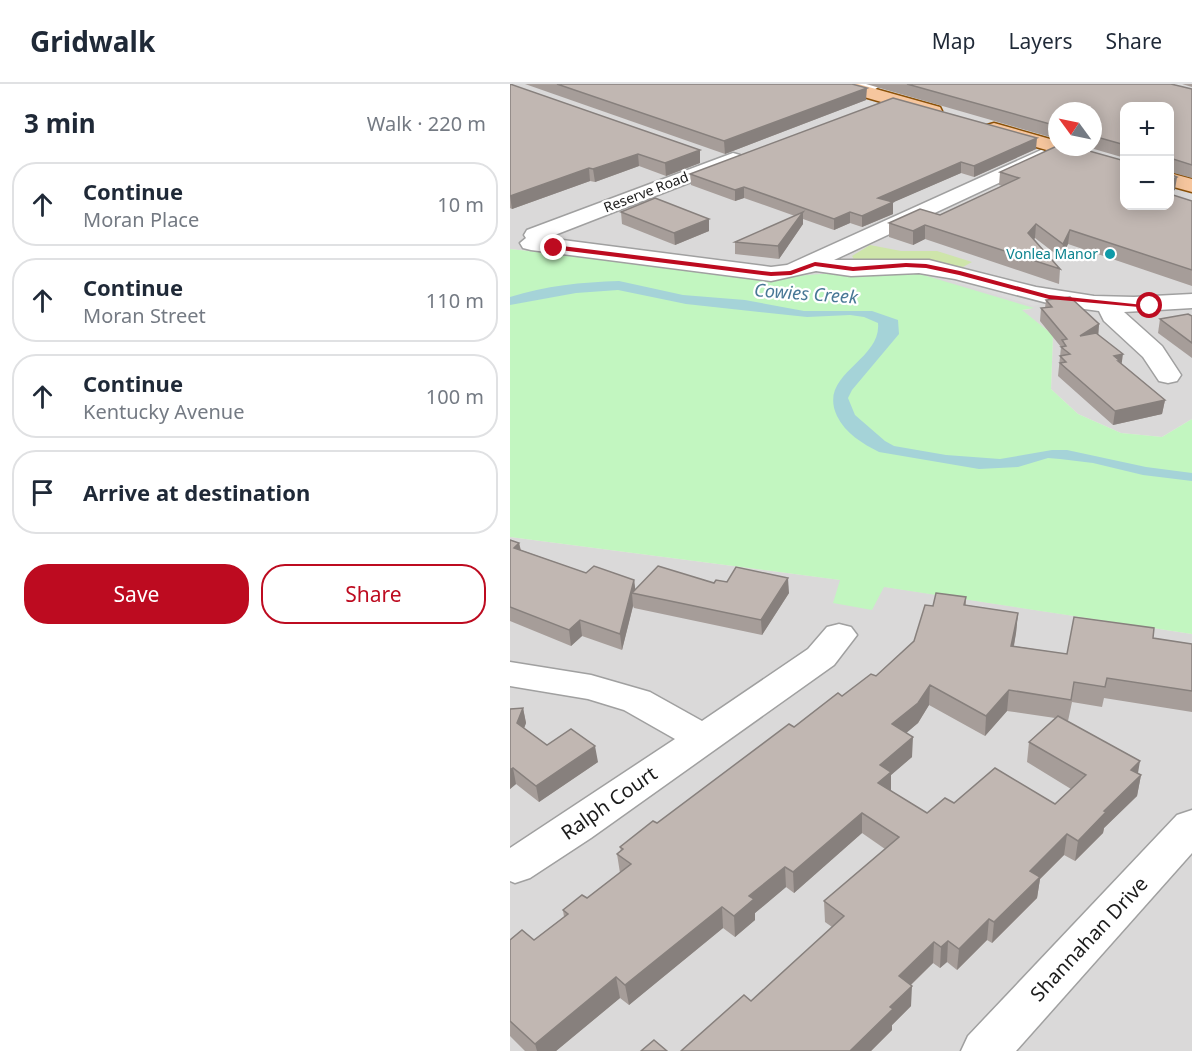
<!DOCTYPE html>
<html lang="en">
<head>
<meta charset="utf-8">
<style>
	:root { --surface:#fff; --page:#f6f6f7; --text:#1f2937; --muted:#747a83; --line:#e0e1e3; --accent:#bd0b20 }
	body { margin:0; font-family:"Noto Sans",sans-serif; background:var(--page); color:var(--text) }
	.controls { position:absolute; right:18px; top:18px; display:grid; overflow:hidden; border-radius:12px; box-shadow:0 3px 15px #0003 }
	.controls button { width:54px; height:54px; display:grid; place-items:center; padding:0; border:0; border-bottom:2px solid var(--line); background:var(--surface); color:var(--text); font:30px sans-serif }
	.compass { position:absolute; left:538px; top:18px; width:54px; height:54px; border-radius:50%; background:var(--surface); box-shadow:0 3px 15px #0003; rotate:303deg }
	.stop { position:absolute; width:18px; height:18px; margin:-14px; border:4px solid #bd0b20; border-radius:50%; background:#fff }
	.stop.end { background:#bd0b20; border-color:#fff; box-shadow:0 2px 6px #0008 }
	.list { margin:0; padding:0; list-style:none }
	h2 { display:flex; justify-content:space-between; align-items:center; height:78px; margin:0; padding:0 24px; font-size:26px }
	h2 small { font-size:20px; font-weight:400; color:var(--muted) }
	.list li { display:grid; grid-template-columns:39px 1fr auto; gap:18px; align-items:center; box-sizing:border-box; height:84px; margin:0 12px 12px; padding:0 12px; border:2px solid var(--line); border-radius:24px }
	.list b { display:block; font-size:22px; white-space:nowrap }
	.list p { margin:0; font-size:20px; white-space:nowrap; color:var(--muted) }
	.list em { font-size:20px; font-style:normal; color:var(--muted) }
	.actions { display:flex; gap:12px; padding:18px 24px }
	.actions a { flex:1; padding:14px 0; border:2px solid var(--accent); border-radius:24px; text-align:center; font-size:21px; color:var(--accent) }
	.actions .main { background:var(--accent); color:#fff }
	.icon { flex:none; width:33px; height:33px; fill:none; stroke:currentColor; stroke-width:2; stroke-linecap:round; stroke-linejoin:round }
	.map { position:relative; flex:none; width:682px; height:967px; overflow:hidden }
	header { display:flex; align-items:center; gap:36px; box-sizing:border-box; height:84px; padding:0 30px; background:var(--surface); border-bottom:2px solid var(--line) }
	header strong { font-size:28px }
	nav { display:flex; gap:33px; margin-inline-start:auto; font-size:21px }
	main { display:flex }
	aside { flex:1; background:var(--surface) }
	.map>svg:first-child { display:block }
	.residential { fill:#dad9d9; fill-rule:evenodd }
	.grass { fill:#cee5aa }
	.park { fill:#c2f6c0 }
	.parking { fill:#dcdcdc }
	.water { fill:#a5d3d8 }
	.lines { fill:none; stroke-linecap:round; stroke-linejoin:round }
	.minor-casing { stroke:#a0a0a0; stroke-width:3 }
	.major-casing { stroke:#8b5108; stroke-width:3 }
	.minor { fill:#fff; fill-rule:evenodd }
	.major { fill:#f6c69e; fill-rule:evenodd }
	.wall { fill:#a69d99; fill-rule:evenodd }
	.shaded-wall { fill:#87807d }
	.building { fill:#c1b7b2; stroke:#87807d; stroke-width:1.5 }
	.route { fill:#bd0b20 }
	.culture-dot { fill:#0f9aa8; stroke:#fff; stroke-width:2 }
	.labels { text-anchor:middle; stroke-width:4.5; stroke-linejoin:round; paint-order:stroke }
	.far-street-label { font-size:14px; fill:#1c1c1c; stroke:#fff }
	.far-culture-label { font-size:14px; fill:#0d838f; stroke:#fff; text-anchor:end }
	.water-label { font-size:18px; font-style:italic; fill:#497896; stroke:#fff }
	.near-street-label { font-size:20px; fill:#1c1c1c; stroke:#fff }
</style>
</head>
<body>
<header>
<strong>Gridwalk</strong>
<nav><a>Map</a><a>Layers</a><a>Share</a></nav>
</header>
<main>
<aside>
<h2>3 min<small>Walk · 220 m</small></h2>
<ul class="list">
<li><svg class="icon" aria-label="ahead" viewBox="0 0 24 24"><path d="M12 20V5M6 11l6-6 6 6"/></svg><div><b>Continue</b><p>Moran Place</p></div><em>10 m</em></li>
<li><svg class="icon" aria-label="ahead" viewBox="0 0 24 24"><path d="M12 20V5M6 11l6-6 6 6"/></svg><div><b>Continue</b><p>Moran Street</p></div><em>110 m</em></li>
<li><svg class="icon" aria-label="ahead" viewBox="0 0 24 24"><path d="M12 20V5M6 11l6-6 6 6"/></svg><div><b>Continue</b><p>Kentucky Avenue</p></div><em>100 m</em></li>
<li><svg class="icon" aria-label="arrive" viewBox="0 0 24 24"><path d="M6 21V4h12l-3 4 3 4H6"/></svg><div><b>Arrive at destination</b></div></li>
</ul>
<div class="actions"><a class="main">Save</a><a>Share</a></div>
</aside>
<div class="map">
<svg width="682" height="967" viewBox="0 0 682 967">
	<rect width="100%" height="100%" fill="#ede8e2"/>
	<g class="residential">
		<path d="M0,0H682V335L652,353L611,349L568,330L541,305L543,251L511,226L522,225L0,165ZM614,22H660V122H614ZM547,27H583V63H547Z"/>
		<path d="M0,453L331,496L682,550V967H0Z"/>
	</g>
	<path class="grass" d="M360,161L391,167H427L462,178L453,183L398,176L369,179L345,177L342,172Z"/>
	<path class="park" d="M0,165L259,194L390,184L524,224L512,226L543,251L541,305L568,330L611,349L652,353L682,335V550L374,503L362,526L323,519L330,496L0,453Z"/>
	<path class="parking" d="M407,187H439L536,215L533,220L524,222Z"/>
	<path class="water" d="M109,197L173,211L235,216L294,227H362L388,236L389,250L342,306L338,314L345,331L375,357L384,362L436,371L490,375L542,366H557L636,383L682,389V397L633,391L583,379L550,375L538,374L508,383L469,385L369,368C353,360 335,349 327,332C307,290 372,277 368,239L354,233L340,231L297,233L176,220L108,206L66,209L0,221V213C35,202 72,198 109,197Z"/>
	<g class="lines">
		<defs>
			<g id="minor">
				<path d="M345,0H371C365,8 351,11 342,9L339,5Z"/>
				<path d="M531,66L538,68L541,72L538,76L324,176H419L526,203L584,212L624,213L682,210V224L614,228L652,262L671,291L667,297L658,299L649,297L633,273L594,237L589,227L545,221L445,195L409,189L341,192L306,187L261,197L21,166L13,164L10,159L16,154L14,151L17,146L223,69L230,71L233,75L230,79L37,154L261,183L277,181Z"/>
				<path d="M329,540L341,543L347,551L324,581L81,754L20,794L5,799L0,797V764L165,655L114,626L78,615L0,602V578L81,591L140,608L192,637L298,565L317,543Z"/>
				<path d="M682,726V769L506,967H451L458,952L667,731Z"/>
			</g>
			<g id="major">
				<path d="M320,0H348L430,23L432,27L430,31L423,33L323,4Z"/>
				<path d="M484,39L547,57V63H557L554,67L547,69L477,49L475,45L477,41Z"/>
				<path d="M660,89L682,95V108L660,102Z"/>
			</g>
		</defs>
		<use href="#minor" class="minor-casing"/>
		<use href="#major" class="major-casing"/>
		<use href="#minor" class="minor"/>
		<use href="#major" class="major"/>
	</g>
	<g class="wall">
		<path d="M0,0L190,66V79L156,92L129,82L85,98L80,97L2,125L0,124Z"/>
		<path d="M15,0H342L356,16L215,70Z"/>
		<path d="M356,0H661L682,5V94L660,88V90L665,106L662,107V111L682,117V202L558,160L551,174L525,154L524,155L550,185L549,200L415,155L403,161L379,153V139L430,131L492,102L489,101L490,88L660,122L615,22V74L577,63H583V27H547V55Z"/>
		<path d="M672,0H682V3Z"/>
		<path d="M526,65L464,93L451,89L383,118V130L352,143L340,139L324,146L293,135V140L269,175L225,170V158L285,132L234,114L225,117L181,101L180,90Z"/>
		<path d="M111,128L199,147L165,161L112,140Z"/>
		<path d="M536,216L589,240L588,251L612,280L655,316L652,330L603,341L548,292L551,263L530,237L531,224H535Z"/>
		<path d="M682,232V274L648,249L650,235Z"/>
		<path d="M0,456L9,459L11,466L76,489L124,496L125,505L204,499L279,509L252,551L124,524L123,522L112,566L72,552L61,562L0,537Z"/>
		<path d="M456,513V521L508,529L506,549L504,562L557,570L643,554L682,560V628L594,614L592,623L562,618L558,637L556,636L631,691L627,712L594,744L593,749L565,777L554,771L530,795L527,814L482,859L477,856L447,886L437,878L430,884L423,879L401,901V922L382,941V946L361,967H171L241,917L322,843L315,838L314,817L375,765L352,749L284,809L276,803L245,829V836L225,853L213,844L119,921L110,914L46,967H15L0,952V856H24L54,833L53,826L77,814L110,789L107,770L111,767L110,763L147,739L284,643L332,612L366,592L404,557L423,522ZM419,621L475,652L497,627L545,634L519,658L517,678L561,705L545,720L444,719L417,729L381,707V691L402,673L396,649L408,639Z"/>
		<path d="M13,624L16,639L14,644L37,661L88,678L29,718L6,700L0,705V625Z"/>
	</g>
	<g class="shaded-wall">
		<path d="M357,4L356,16L215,70L214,57Z"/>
		<path d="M527,54L526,65L464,93V82Z"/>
		<path d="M190,66V79L156,92L155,79Z"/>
		<path d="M128,70L129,82L85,98L83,85Z"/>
		<path d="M451,78V89L368,125V114Z"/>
		<path d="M79,84L80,97L2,125L0,112Z"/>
		<path d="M667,93L665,106L662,107L661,120L660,121V97Z"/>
		<path d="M234,103V114L225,117V106Z"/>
		<path d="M383,118V130L352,143V132Z"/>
		<path d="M293,128V140L269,175L268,162Z"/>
		<path d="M340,128V139L324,146V135Z"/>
		<path d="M199,135V147L165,161L164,149Z"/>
		<path d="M526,140L525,154L517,163L518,149Z"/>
		<path d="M415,141V155L403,161V147Z"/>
		<path d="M560,146L558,160L551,174L553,160Z"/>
		<path d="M589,240L588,254L570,252Z"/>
		<path d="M613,270L611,284L604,272Z"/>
		<path d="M655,316L652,330L603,341L605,327Z"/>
		<path d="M9,459L12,474L4,464Z"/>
		<path d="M278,494L279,509L252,551L251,536Z"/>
		<path d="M124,496L126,510L122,509L123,522L112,566L110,550Z"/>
		<path d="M508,529L506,549L500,582L501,562Z"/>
		<path d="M70,536L72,552L61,562L59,546Z"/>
		<path d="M420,601L419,621L408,639L382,661V640Z"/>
		<path d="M499,606L497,627L475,652L476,632Z"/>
		<path d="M13,624L16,639L10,655L7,639Z"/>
		<path d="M403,653L402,673L381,691V709L368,720L370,681Z"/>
		<path d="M85,662L88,678L29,718L26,702Z"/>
		<path d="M630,677L627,695L631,691L627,712L594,744L593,749L565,777L568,757L594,727L621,686Z"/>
		<path d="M3,684L6,700L0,705V686Z"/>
		<path d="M352,729V749L284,809L283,788Z"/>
		<path d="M557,750L554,771L530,795L527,814L482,859L484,838L520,787Z"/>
		<path d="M275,783L276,803L245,829V836L225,853L224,832L239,812Z"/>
		<path d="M212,823L213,844L119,921L115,901Z"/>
		<path d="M479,835L477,856L447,886L449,865Z"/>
		<path d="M438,857L437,878L430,884L431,863Z"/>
		<path d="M424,858L423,879L388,913L389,892Z"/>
		<path d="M106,893L110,914L46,967H27L25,960Z"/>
		<path d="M402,902L401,922L382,941V946L361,967H340L380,923Z"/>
	</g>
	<g class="building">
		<path d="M0,0L190,66L155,79L128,70L83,85L79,84L0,112Z"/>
		<path d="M47,0H342L357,4L214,57Z"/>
		<path d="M397,0H661L682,5V81L660,74V90L667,93L660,97V22H615V61L583,52V27H547V42Z"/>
		<path d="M383,14L527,54L464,82L451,78L368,114L383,118L352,132L340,128L324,135L234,103L225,106L180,90Z"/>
		<path d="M547,62V63H565L615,77V122H660V110L682,117V186L560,146L553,160L526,140L518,149L550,185L415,141L403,147L379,139L410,125L430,131L509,94L490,88Z"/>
		<path d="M145,114L199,135L164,149L111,128Z"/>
		<path d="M293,128L268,162L225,158Z"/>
		<path d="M560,213L589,240L570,252L586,249L613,270L604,272L610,277H608L655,316L605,327L550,279L556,278L550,272L560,270L551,263L556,262L552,256L557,255L531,224L542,223L536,216Z"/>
		<path d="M678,230L682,232V259L650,235Z"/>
		<path d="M0,456L9,459L4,464L76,489L84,482L124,496L110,550L70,536L59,546L0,523Z"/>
		<path d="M148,482L204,499L206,496L217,498L226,483L278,494L251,536L122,509Z"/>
		<path d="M426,509L456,513L454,521L508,529L501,562L557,570L564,533L644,544L643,554L682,560V607L597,594L595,603L564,598L561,616L499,606L476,632L420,601L408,619L382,640L403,653L370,681L381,688L368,699L417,729L435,714L444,719L485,684L545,720L576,691L519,658L548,632L630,677L621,686L631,691L594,727L596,728L568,757L557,750L520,787L530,793L484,838L479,835L449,865L438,857L431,863L424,858L389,892L402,902L380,923L383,925L340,967H171L234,911L241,917L334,832L314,817L389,753L352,729L283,788L275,783L239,812L244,815L224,832L212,823L115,901L106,893L25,960L0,937V856L12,846L24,856L58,830L53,826L72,811L77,814L121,780L107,770L113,765L110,763L143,737L147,739L279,640L284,643L328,609L332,612L361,590L366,592L404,557L415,521L423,522Z"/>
		<path d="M13,624L7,639L37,661L61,645L85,662L26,702L3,684L0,686V625Z"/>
		<path d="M144,956L157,967H131Z"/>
	</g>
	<path class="route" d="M44,161L261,188L280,187L305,178L343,183L396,179L416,180L450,187L539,211L643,222L640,224L539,215L449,191L416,184L396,183L343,187L305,182L281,191L261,192L42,165Z"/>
	<circle class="culture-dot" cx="600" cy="170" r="6"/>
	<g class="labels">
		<g class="far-street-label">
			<text transform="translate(136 108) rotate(-21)" y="5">Reserve Road</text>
		</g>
		<g class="far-culture-label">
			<text x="588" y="175">Vonlea Manor</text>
		</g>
		<g class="water-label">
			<text transform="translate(296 210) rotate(4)" y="6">Cowies Creek</text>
		</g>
		<g class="near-street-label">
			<text transform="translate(99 719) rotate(-35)" y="7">Ralph Court</text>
			<text transform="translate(579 855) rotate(-47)" y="7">Shannahan Drive</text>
		</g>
	</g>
</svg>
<div class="controls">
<button>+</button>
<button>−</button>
</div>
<svg class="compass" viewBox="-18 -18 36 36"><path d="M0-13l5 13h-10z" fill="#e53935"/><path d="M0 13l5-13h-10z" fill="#747a83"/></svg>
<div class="stop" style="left:640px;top:222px"></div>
<div class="stop end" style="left:44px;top:164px"></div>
</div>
</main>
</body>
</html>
